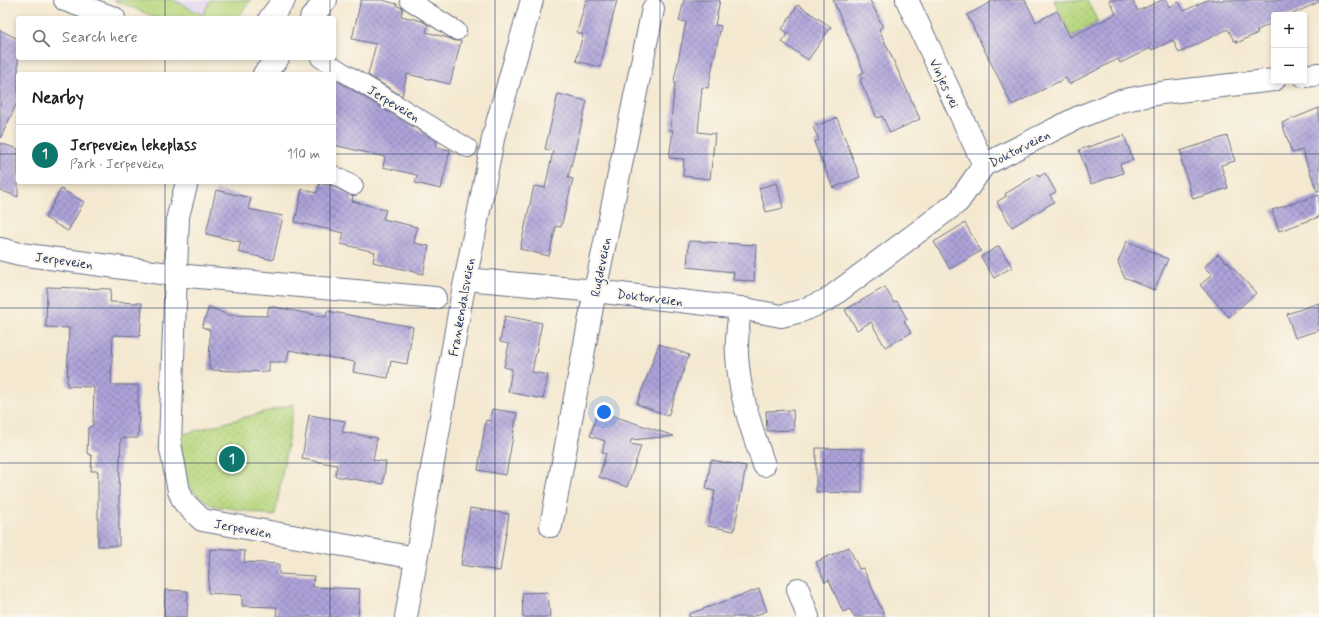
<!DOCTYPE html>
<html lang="en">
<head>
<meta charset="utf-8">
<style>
	:root { --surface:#fff; --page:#f2f2f2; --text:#202124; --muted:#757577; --line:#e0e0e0; --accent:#0f766e }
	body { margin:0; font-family:Mynerve,sans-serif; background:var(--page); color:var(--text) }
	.controls { position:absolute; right:12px; top:12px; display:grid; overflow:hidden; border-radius:4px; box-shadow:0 2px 6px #0003 }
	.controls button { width:36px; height:36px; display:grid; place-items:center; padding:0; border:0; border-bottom:1px solid var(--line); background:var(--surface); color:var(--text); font:20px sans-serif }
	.you { position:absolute; left:604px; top:412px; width:14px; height:14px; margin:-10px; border:3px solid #fff; border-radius:50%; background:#1a73e8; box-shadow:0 0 0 6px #1a73e833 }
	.badge { display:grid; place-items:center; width:26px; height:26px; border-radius:50%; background:var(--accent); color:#fff; font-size:13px; font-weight:700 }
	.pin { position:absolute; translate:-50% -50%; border:2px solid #fff; box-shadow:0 1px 4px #0006 }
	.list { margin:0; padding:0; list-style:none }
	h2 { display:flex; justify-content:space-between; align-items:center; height:52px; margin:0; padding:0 16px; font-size:17px }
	h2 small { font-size:13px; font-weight:400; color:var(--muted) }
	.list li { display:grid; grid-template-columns:26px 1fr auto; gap:12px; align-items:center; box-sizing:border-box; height:60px; padding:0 16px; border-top:1px solid var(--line) }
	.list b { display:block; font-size:15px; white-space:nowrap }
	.list p { margin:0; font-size:13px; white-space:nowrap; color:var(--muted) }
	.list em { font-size:13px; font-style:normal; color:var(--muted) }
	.icon { flex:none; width:22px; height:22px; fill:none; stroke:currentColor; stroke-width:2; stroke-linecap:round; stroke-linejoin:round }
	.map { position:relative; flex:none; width:1319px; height:617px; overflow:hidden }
	.search { position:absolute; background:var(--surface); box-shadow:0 2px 6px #0003; left:16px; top:16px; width:320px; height:44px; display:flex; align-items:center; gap:10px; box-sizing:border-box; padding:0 14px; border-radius:4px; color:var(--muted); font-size:15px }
	.panel { position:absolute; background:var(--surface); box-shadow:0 2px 6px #0003; left:16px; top:72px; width:320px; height:112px; border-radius:4px }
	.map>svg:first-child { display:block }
	.built { fill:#e2d4f3 }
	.grass { fill:#b8d77f; stroke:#6a836e }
	.park { fill:url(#park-dots); stroke:#6a836e }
	.building { fill:url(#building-cross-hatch) }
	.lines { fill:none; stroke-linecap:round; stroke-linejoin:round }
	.pedestrian-casing { stroke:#677086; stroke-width:20 }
	.minor-casing { stroke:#677086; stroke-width:24 }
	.secondary-casing { stroke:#677086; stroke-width:24 }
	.pedestrian { stroke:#fff; stroke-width:18 }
	.minor { stroke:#fff; stroke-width:22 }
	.secondary { stroke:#fff; stroke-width:22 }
	.grid { fill:none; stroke:#1b2f5e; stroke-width:1; stroke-opacity:0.55 }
	.labels { text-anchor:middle; stroke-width:4; stroke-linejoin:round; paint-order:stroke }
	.street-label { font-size:13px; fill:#1b2f5e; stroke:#fbf7ec }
</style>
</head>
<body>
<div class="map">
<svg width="1319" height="617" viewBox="0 0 1319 617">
	<defs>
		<pattern id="park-dots" width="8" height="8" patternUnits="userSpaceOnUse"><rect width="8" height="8" fill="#b8d77f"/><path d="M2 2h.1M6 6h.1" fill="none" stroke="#9eb970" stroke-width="1.8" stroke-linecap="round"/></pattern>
		<pattern id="building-cross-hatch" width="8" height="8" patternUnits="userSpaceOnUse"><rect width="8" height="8" fill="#aea3d9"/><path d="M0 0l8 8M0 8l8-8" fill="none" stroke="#8d85b3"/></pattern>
	</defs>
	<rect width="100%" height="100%" fill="#fbf7ec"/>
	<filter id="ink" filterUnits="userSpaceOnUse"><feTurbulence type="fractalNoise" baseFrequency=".025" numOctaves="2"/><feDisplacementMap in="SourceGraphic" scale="8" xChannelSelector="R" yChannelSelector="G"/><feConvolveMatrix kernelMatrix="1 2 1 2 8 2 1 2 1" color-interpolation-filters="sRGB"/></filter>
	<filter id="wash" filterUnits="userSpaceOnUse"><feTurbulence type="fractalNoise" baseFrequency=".012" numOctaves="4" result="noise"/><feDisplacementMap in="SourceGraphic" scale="16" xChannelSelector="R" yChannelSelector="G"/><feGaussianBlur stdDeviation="0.9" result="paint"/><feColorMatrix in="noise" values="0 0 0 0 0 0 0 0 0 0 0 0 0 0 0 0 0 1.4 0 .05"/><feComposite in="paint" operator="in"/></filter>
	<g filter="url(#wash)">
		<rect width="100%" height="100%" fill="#f4e8d0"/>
		<path class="built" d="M128,0H217L207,18Z"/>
		<path class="grass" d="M114,0H173L203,15L210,0H251L237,18H157Z"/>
		<g class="park">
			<path d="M1054,0H1087L1098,22L1071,36Z"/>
			<path d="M294,404L275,516L211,505L194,492L186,481L180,435Z"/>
		</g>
		<g id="blocks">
			<g class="building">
				<path d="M361,0H382L397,4V6L403,8L401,16L422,21L428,25L426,32L448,38L456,41H461L450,84L407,74L402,96L368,75L376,44L352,39Z"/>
				<path d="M586,0H617L600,67L576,61L583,34L577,33Z"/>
				<path d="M684,0H720L715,25L721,26L708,88L702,87L698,132L715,134L710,179L683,176L684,159L669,158L673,130H670L675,82L674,81L686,22L679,21Z"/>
				<path d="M833,0H870L883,27L879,29L920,119L890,133L882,116L877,118L860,80L862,79L860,74L864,72Z"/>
				<path d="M995,0H1025L1036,22L1057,11L1070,37L1116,14L1109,0H1132L1138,11L1162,0H1166L1169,7L1179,2L1184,11L1207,0H1319V2L1290,15H1274V22L1256,31L1258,33L1237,43L1236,40L1234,41L1228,29L1179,53L1173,40L1152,50L1151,48L1120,63L1118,59L1069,84L1066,78L1012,105L967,15Z"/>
				<path d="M798,5L831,27L808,60L782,42L788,33L782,29Z"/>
				<path d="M0,30L18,39V101L0,139Z"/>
				<path d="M334,79L437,141L435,147L450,150L441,189L415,183L417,175L383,167L385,157L334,145Z"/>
				<path d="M558,94L587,101L568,178L573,179L561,227L556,226L549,256L520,249L534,186L545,188L553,151L545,149Z"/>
				<path d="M1319,108V191H1317L1302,150L1292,153L1282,123Z"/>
				<path d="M837,118L860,177L833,188L814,142L819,140L813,127Z"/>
				<path d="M1124,135L1133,160L1120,164L1123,173L1091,184L1079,150Z"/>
				<path d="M1227,136L1235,161L1221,165L1228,188L1193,199L1181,159L1183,158L1180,151Z"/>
				<path d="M0,143L18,149V197L0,190Z"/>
				<path d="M1045,173L1056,192L1050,195L1054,202L1012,227L997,202L1006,196L1005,194L1038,174L1039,177Z"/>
				<path d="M320,183L332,186L353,196L352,201L386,210L383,219L417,227L414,243L429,246L423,274L373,262L375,252L341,244L344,233L295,222L302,189L317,193Z"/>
				<path d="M777,183L783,208L766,212L759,188Z"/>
				<path d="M61,189L84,202L68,231L45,218Z"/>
				<path d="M216,190L251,198L248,209L283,216L273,260L238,252L241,242L206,234Z"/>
				<path d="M1319,195V217L1279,231L1272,210Z"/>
				<path d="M965,223L981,251L950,269L934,242Z"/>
				<path d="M689,241L756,245L754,281L733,280L734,272L687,267Z"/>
				<path d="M1127,241L1168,259L1154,290L1124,277L1118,262Z"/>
				<path d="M999,246L1012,267L994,278L981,257Z"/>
				<path d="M1218,254L1226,262L1227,261L1256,293L1229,317L1200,285L1212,275L1204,267Z"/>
				<path d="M47,287L111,289L110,302L142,303L140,336L113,335L111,385H138V413H139L138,438H121L119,489V546H98V471H91L92,456L87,453L88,428L93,425L94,387L67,386L69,328L46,327Z"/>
				<path d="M885,287L894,303L897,301L907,319L904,321L911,333L885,347L871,322L857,330L845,310Z"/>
				<path d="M1319,303V330L1295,338L1287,314Z"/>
				<path d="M269,306L326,317L327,311L413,327L407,364L391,361L388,378L353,372L355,362L289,350L287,362H269V372L209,370L210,330L202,327L209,307L228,315L267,316Z"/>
				<path d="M505,316L542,323L532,372L548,375L543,399L508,392L512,369L504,367L509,344L500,342Z"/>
				<path d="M659,344L689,355L668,416L637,404Z"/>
				<path d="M492,409L517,413L506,475L478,470L486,420L490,421Z"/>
				<path d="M793,410L794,430L767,431L766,411Z"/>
				<path d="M598,411L674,436L631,440L630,444L641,446L627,487L599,477L606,454L602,452L605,441L590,436Z"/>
				<path d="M309,415L345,421L342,432L377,438L373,460L386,462L383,484L335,476L337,465L302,459Z"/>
				<path d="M816,448L862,449V493L816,492Z"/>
				<path d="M711,460L746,466L734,531L708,526L715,491L706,489Z"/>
				<path d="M470,508L509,514L500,571L461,565Z"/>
				<path d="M849,547L859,569L863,568L885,617H854L850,609L843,612L829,580L825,582L816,562Z"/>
				<path d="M210,549L245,551L244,562L279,564V574L314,576L313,587L360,589L358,617H276L277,607L242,606V595L208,593Z"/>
				<path d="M759,589L767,611L751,617H689V614Z"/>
				<path d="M165,590L188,591L187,617H164Z"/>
				<path d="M548,592L550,617H523L522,593Z"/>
			</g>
		</g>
	</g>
	<g filter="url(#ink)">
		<use href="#blocks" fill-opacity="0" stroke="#677086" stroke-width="1"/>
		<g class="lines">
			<defs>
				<g id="pedestrian">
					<path d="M409,0L457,31"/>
					<path d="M320,58L468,148"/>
					<path d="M334,175L354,186"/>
				</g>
				<g id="minor">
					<path d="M65,0L114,18"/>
					<path d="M907,0L984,165"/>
					<path d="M270,18L284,0"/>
					<path d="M311,18L326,0"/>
					<path d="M264,74L278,58"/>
					<path d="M1304,76L1319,74"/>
					<path d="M187,182L178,216L170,444L179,491L184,502L202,520L416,558"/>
					<path d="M0,249L20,254L176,275L435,298"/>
					<path d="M466,279L595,291L740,308L781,316L801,311L827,300L958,202L984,165L1077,118L1120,101L1161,93L1274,80"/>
					<path d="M740,308C738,327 735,347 738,366C741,400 753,433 764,465"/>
					<path d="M551,526L595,291L653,9"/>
					<path d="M798,589L808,617"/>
				</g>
				<path id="secondary" d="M406,617L461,302L494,134L532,0"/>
			</defs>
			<use href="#pedestrian" class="pedestrian-casing"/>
			<use href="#minor" class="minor-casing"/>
			<use href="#secondary" class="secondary-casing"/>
			<use href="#pedestrian" class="pedestrian"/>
			<use href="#minor" class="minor"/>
			<use href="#secondary" class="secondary"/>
		</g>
	</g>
	<path class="grid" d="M165,0V18M330,0V18M495,0V617M660,0V617M824,0V617M989,0V617M1154,0V617M165,58V74M330,58V74M0,154H18M334,154H1319M165,182V617M330,182V617M0,308H1319M0,463H1319"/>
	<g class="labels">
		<g class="street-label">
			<text transform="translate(945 83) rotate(65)" y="5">Vinjes vei</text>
			<text transform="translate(394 103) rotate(31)" y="5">Jerpeveien</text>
			<text transform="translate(1019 148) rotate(-27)" y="5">Doktorveien</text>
			<text transform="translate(64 260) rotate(8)" y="5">Jerpeveien</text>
			<text transform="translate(600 267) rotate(-79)" y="5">Rugdeveien</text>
			<text transform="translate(650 297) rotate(7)" y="5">Doktorveien</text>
			<text transform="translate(461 307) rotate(-80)" y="5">Frankendalsveien</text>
			<text transform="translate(243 528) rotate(10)" y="5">Jerpeveien</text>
		</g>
	</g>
</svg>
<div class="controls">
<button>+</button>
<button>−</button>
</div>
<div class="you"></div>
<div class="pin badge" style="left:232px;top:459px">1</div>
<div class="search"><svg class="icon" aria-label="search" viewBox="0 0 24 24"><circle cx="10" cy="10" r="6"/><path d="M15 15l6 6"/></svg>Search here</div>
<section class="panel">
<h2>Nearby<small></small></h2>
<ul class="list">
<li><span class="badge">1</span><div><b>Jerpeveien lekeplass</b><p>Park · Jerpeveien</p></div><em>110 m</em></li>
</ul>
</section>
</div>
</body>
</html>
